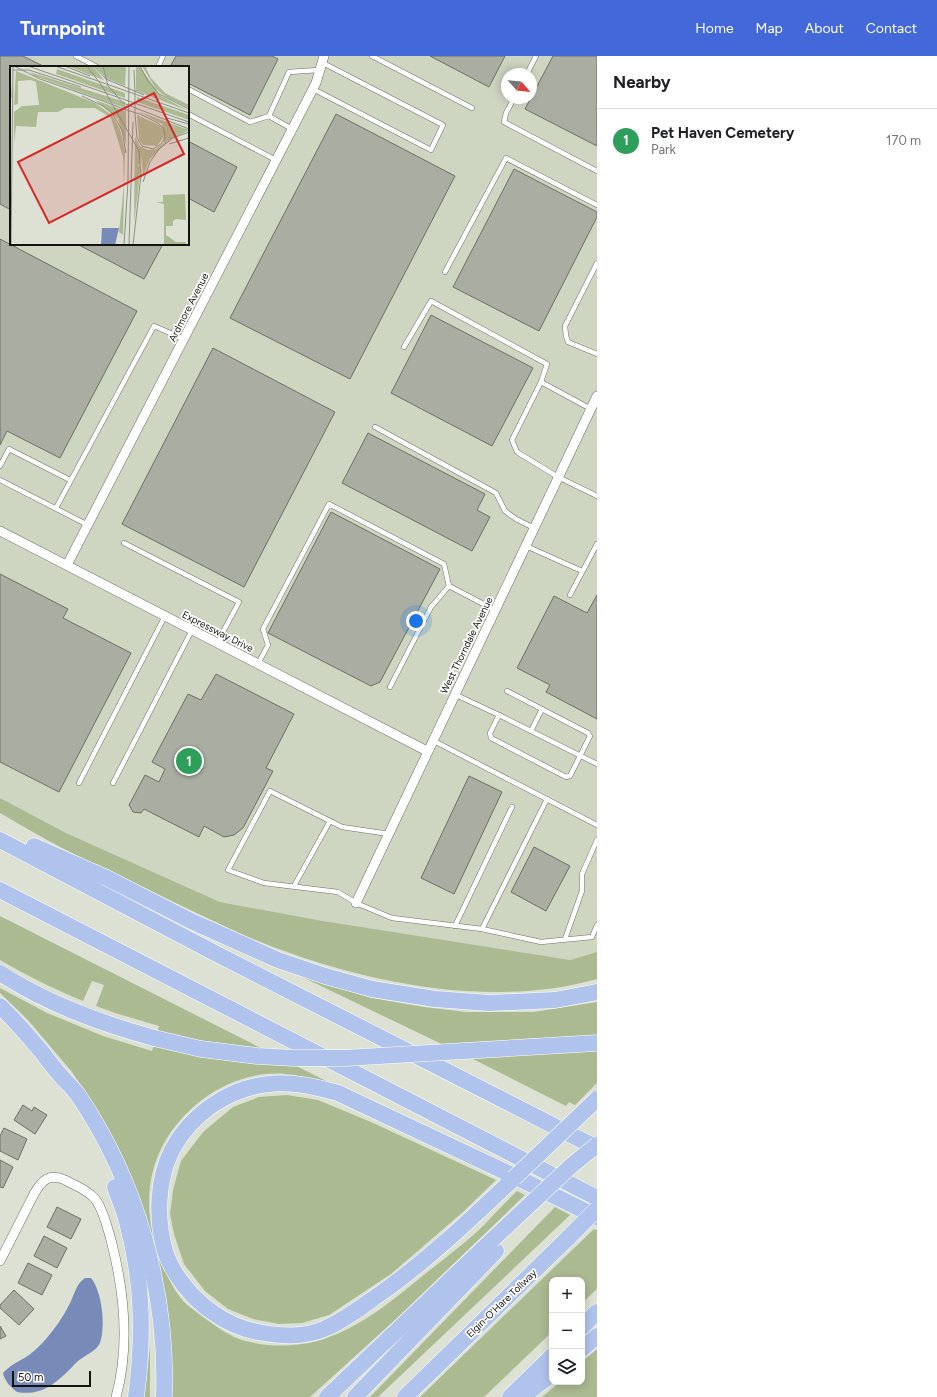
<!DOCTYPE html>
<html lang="en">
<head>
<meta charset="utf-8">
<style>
	:root { --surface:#fff; --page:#f6f6f6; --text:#202124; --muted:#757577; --line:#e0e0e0; --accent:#4268da }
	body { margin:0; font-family:Figtree,sans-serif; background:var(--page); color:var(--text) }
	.controls { position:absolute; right:12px; bottom:12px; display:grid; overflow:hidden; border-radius:8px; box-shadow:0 2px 10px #0003 }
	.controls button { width:36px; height:36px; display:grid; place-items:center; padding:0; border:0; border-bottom:1px solid var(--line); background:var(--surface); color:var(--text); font:20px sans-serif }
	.compass { position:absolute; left:501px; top:12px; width:36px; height:36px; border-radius:50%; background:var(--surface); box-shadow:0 2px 10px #0003; rotate:117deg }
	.scale { position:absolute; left:12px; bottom:10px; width:79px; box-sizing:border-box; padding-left:4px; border:2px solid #131410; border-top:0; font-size:11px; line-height:14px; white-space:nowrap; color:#131410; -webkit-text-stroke:3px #fff; paint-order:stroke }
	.you { position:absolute; left:416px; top:565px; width:14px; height:14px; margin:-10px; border:3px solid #fff; border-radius:50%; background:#1a73e8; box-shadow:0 0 0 6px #1a73e833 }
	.badge { display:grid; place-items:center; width:26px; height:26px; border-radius:50%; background:var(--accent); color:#fff; font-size:13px; font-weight:700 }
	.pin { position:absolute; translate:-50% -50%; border:2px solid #fff; box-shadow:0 1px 4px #0006 }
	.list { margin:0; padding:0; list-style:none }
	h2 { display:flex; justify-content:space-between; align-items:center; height:52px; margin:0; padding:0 16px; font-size:17px }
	h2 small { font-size:13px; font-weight:400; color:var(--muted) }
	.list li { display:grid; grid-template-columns:26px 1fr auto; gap:12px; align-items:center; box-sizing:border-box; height:64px; padding:0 16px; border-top:1px solid var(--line) }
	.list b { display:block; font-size:15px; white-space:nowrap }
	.list p { margin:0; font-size:13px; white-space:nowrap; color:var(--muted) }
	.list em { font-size:13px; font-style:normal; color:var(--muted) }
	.icon { flex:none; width:22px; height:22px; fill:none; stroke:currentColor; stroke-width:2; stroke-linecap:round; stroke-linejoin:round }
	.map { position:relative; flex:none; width:597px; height:1341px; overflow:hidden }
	header { display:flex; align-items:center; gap:24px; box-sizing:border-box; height:56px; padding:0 20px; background:var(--accent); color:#fff }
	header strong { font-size:19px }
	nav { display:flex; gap:22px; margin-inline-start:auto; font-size:14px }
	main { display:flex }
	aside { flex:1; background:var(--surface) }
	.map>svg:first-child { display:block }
	.built { fill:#ced6c2; fill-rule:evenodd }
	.green { fill:#acba92 }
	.water { fill:#788bb8 }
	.building { fill:#aaaea2; stroke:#6b7064 }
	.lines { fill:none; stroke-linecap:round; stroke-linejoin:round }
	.service-casing { stroke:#6c7065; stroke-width:5.5 }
	.minor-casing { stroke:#6c7065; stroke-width:10 }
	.motorway-casing { stroke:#fff; stroke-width:17 }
	.service { stroke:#fff; stroke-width:4.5 }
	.minor { stroke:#fff; stroke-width:9 }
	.motorway { stroke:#b0c3ed; stroke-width:16 }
	.motorway-bridge-casing { stroke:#fff; stroke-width:17; stroke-linecap:butt }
	.motorway-bridge { stroke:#b0c3ed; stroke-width:16 }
	.labels { text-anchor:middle; stroke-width:3.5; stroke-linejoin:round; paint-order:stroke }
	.street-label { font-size:10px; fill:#131410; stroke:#fff }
	.inset-road { fill:none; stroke:#8c8f86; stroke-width:1 }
	.view { fill:#d62828; fill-opacity:0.15; stroke:#d62828; stroke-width:2 }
	.inset-edge { fill:none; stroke:#131410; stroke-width:2 }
</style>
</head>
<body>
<header>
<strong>Turnpoint</strong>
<nav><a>Home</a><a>Map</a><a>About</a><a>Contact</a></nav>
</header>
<main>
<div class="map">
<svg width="597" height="1341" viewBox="0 0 597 1341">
	<rect width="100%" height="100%" fill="#dce1d4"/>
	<path class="built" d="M0,0H597V896L570,904L500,894L323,865L220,846L66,777L0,742ZM11,11H188V188H11ZM507,18H531V42H507Z"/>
	<g class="green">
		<path d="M0,742L66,777L220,846L323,865L570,904L597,896V923C490,953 365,927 263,887C228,873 193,855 159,839C127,823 95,809 64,793C43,782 21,769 0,757Z"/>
		<path d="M0,860L330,1027C315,1024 300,1019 285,1018C257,1015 225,1026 203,1043C149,1084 136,1145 162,1206C167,1220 174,1235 184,1246C188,1250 194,1254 199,1258C210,1266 222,1275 234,1281C261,1292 297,1292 324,1283C360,1271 391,1246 420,1222C441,1205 466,1187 485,1168C495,1157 506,1146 517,1135L525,1139L396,1263L310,1341H172L168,1265L97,1055L72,1016L28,964L0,937V932L47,957L103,980L152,995L159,970L115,957L96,950L104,929L92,925L83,945C54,933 27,920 0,904Z"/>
		<path d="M300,920L372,942L424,951L466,956H534L597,946V1027L575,1049L569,1046L566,1050L477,1005Z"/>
		<path d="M287,1039L318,1044L371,1066L496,1124L463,1156L391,1218L329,1259L302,1267L279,1268L253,1263L228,1253L205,1235L184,1208L174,1178L170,1158L173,1134L181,1105L203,1076L233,1051L259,1041Z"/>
		<path d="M555,1151L570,1159L378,1341H370Z"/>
		<path d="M594,1173L597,1174V1233L582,1247V1224H552V1276L484,1341H420Z"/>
		<path d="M150,1290V1341H144Z"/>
		<path d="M597,1293V1341H542L560,1326H582V1306Z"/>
	</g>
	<path class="water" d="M85,1222H91C102,1235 106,1271 100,1287C97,1295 83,1300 77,1306C60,1323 45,1341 17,1336C11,1332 4,1324 3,1317C10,1309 20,1305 29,1299C43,1289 60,1267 68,1251C74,1241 75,1229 85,1222Z"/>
	<g class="building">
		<path d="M0,0H23L45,11H11V154L0,148Z"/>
		<path d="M176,0H272L278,3L250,59L188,27V11H170Z"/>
		<path d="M430,0H505L489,31Z"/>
		<path d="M553,0H597V90L525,53Z"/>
		<path d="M336,58L455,120L350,323L230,262Z"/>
		<path d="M188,85L237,111L214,156L188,142Z"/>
		<path d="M514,113L597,156V161L539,275L453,231Z"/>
		<path d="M0,183L137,255L60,402L7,375L0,389Z"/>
		<path d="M77,188H163L144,223Z"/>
		<path d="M431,259L533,312L492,390L391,337Z"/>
		<path d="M213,292L335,356L244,531L122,468Z"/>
		<path d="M368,377L485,438L477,454L490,461L472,495L342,427Z"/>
		<path d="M331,456L440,513L380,626L371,630L268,577Z"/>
		<path d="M0,518L68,553L63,562L131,597L59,736L0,706Z"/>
		<path d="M597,539V663L546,636L550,629L517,612L554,540L587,557Z"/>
		<path d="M216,618L294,658L266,712L273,715L243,772L234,779L224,781L204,770L199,781L144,753L141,757L133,756L129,749L145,719L159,726L165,713L152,706L188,638L201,644Z"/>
		<path d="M469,720L502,736L454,838L421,822Z"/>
		<path d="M534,791L570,810L546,855L511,836Z"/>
		<path d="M23,1049L32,1055L34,1051L47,1059L35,1078L14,1064Z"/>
		<path d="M4,1072L27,1083L18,1104L0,1095V1080Z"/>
		<path d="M0,1104L13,1111L3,1132L0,1131Z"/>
		<path d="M57,1151L81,1163L71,1183L47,1171Z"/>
		<path d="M44,1180L67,1192L57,1212L34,1200Z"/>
		<path d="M28,1207L52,1219L42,1239L18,1227Z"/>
		<path d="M14,1234L34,1253L19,1269L0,1252V1249Z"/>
		<path d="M0,1270L6,1280L0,1283Z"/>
	</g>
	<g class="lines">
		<defs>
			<g id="service">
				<path d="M76,0L97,11"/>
				<path d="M372,0L472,52"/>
				<path d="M158,11L163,0"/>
				<path d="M527,18L536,0"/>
				<path d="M188,33L250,66L269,60"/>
				<path d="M313,33L431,94L443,69L323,7"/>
				<path d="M514,42L506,57L504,66L597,115"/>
				<path d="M188,58L276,104"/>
				<path d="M292,73L269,60L289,16L319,14"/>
				<path d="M597,207L565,270L566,280L568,286L597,298"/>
				<path d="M445,216L506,102L597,149"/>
				<path d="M404,291L431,245L547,308L541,326L591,353"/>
				<path d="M541,326L512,384L517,396L558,421L597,440"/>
				<path d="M375,371L496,437L505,455L516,463L534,472"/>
				<path d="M0,410L9,393L70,424"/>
				<path d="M0,424L88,469"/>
				<path d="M56,452L154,270L184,283"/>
				<path d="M124,487L239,546L217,587"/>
				<path d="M526,490L582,515"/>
				<path d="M570,539L597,488"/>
				<path d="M258,608L268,589L263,573L329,448L444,508L449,530L495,554"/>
				<path d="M390,631L431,551L449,530"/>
				<path d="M454,638L499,659L597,708"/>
				<path d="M499,659L490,677L491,682L566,721L570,720L590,680L588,677L507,635"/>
				<path d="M531,675L542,653"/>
				<path d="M432,684L597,769"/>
				<path d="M79,727L165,560"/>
				<path d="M113,727L192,574"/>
				<path d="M389,778L342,771L270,735L228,814L264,827L338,836L356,847L392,862L482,873L541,886L592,881L597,869"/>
				<path d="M294,830L330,765"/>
				<path d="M455,870L512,751"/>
				<path d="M482,873L547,743"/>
				<path d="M565,883L582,835V818L597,784"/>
			</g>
			<g id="minor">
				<path d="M0,475L427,695"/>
				<path d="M67,509L316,27L324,0"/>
				<path d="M356,847C436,678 516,509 597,340"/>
				<path d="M0,1205L34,1138C42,1124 49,1117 65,1124C76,1130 88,1134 96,1144C104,1156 107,1170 111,1184C124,1234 130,1290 116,1341"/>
			</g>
			<g id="motorway">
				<path d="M0,784L211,895L597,1092"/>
				<path d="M34,790L107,822L191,865L278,904L325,920L372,933L435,943L489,947L555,944L597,936"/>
				<path d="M0,834L597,1142"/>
				<path d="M0,917C47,948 100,967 154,982"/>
				<path d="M0,950C15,964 28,980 41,995C47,1003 53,1011 60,1019C66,1026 73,1032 78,1039C137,1126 168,1236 164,1341"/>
				<path d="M514,1122C470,1164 425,1207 374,1242C358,1254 342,1265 324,1273C303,1282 280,1280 258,1276C241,1273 226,1266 212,1256C193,1243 172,1218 165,1195C156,1164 157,1123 172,1094C191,1058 229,1032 269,1028C293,1025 316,1031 338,1037L514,1120L597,1161"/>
				<path d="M115,1131C119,1143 124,1154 127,1166C143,1225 144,1281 136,1341"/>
				<path d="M582,1271L597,1256"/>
				<path d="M582,1293L597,1280"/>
				<path d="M327,1341L492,1184"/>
				<path d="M355,1341L496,1195"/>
				<path d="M405,1341L569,1181"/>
				<path d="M510,1341L552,1300"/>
				<path d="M522,1341L552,1318"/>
			</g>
		</defs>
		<use href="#service" class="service-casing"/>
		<use href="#minor" class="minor-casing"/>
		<use href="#motorway" class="motorway-casing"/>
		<use href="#service" class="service"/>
		<use href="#minor" class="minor"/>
		<use href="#motorway" class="motorway"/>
		<defs>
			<g id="motorway-bridge">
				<path d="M154,982L201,993L257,1000L293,1002H345L597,987"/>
				<path d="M514,1122L597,1043"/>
				<path d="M569,1181L597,1153"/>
				<path d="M492,1184L572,1109L597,1089"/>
			</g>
		</defs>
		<use href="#motorway-bridge" class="motorway-bridge-casing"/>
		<use href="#motorway-bridge" class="motorway-bridge"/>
	</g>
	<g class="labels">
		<g class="street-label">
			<text transform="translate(188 251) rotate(-63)" y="4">Ardmore Avenue</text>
			<text transform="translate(218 575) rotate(27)" y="4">Expressway Drive</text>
			<text transform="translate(466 589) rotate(-64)" y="4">West Thorndale Avenue</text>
			<text transform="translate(501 1247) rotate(-44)" y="4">Elgin-O'Hare Tollway</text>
		</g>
	</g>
	<g transform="translate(10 10)">
		<rect width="179" height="179" fill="#dce1d4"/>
		<path d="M58,0H83L94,14L83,10ZM85,0H116L115,20L96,12ZM126,0H129L151,30L179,45L126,25ZM132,0H138L136,2L141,12L155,27L179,39V42L156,31L146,23ZM47,3L115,27V32L46,8ZM6,5L85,37L102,49L110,63L115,85L113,169L109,166L114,118L113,91L101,52L85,42H55L48,46H28L26,61L6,60L4,77V46L12,40L29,39L26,16L21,14L8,15V38L4,39ZM20,6L115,36V42L25,10ZM127,31L179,49V54L127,36ZM85,34L116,45V79L108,53ZM127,45L179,64L158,75L140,93L133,110L131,90L130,98L127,99L130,100V108L124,157L125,71L130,80L138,84L146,83L154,77L152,58ZM127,49L149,59L153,63V72L147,80L133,79L129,74ZM175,128L176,154L166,153L163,155V160H156V169L166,176H176L175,179H154V138L146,136H153V129Z" fill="#acba92"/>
		<path d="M92,162H109L105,179H91Z" fill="#788bb8"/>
		<path class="inset-road" d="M0,0L1,32M4,0L30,13L93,35L111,42L126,47L130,48L148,57L154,63L155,72L151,78L143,83L132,80L127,72L125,47V26L124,4M18,0L179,56M45,0L179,47M55,0L80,10M77,0L92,20L129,85L131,109L123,179M84,0L96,13L134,29M93,0L98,20L113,37L179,63M130,0L138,15L149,28L179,43M3,4H19L71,21M72,30L93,40L102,47L112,64L116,87M157,52L179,58M159,78L179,72M133,116L140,96L149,83L163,72L179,66M1,179L3,0M114,179L118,115L119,0M119,179L123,56"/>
		<path class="view" d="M144,27L174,88L39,157L8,96Z"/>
		<rect width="179" height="179" class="inset-edge"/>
	</g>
</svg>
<div class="controls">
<button>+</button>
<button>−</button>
<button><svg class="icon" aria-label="layers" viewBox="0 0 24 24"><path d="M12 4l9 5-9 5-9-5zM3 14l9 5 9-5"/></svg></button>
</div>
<svg class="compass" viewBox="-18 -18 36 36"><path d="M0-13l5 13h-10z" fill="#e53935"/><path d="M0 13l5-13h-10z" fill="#757577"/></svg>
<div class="scale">50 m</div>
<div class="you"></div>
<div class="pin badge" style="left:189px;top:705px;background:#2e9e5b">1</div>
</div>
<aside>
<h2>Nearby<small></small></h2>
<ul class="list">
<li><span class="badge" style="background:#2e9e5b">1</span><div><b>Pet Haven Cemetery</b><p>Park</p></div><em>170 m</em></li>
</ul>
</aside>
</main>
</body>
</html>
